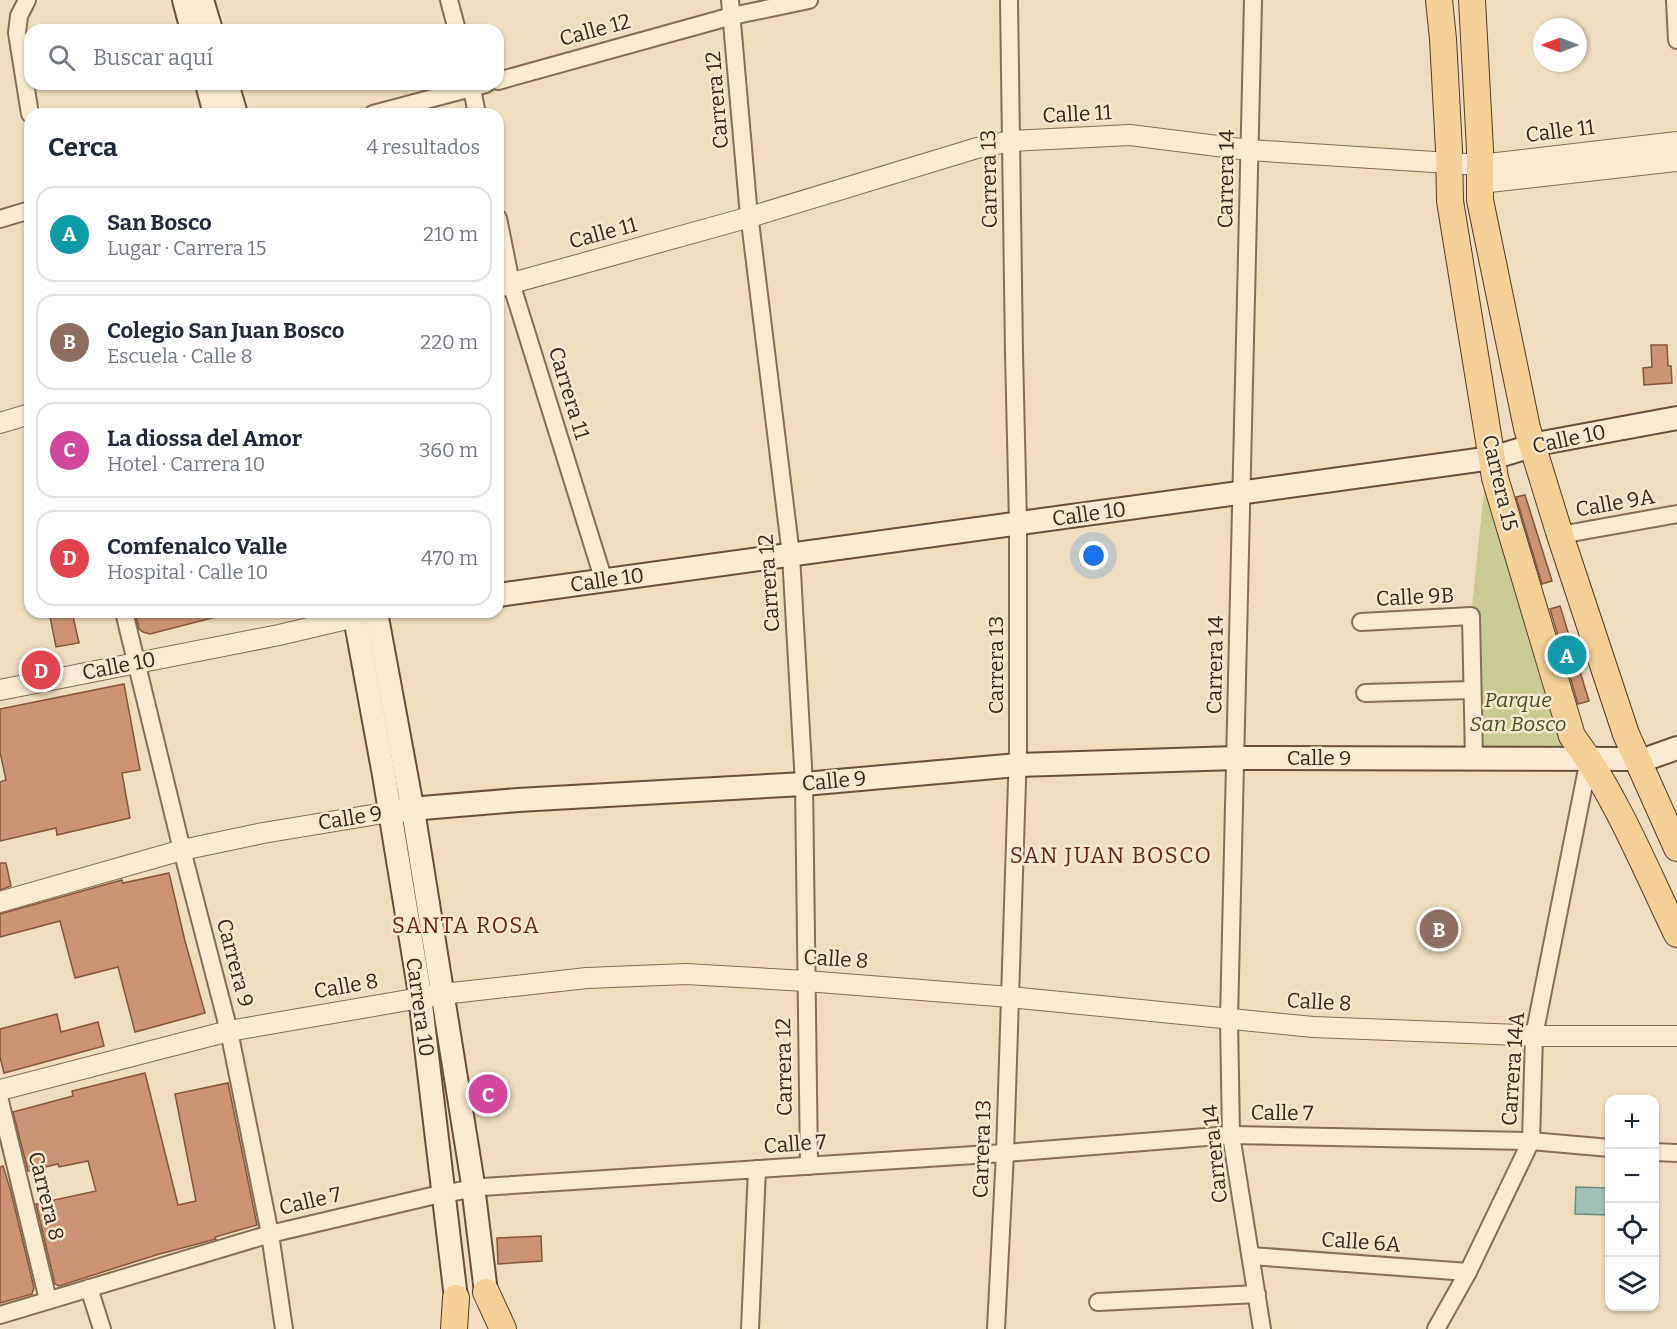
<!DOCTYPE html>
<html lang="es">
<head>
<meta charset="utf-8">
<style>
	:root { --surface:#fff; --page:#f6f6f7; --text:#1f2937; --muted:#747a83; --line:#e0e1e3; --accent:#111827 }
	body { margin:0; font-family:Bitter,serif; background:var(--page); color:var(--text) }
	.controls { position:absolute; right:18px; bottom:18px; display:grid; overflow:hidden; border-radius:12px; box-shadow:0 2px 4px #0004 }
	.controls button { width:54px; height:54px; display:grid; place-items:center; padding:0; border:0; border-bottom:2px solid var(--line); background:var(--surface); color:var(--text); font:30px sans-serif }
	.compass { position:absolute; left:1533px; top:18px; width:54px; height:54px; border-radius:50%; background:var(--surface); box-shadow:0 2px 4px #0004; rotate:270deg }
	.you { position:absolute; left:1094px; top:556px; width:21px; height:21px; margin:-15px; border:4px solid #fff; border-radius:50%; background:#1a73e8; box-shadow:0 0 0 9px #1a73e833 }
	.badge { display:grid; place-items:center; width:39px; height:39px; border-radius:50%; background:var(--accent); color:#fff; font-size:20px; font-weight:700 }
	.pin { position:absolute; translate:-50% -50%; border:3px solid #fff; box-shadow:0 2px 6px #0006 }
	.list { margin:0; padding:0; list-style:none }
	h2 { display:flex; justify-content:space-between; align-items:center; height:78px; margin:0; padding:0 24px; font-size:26px }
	h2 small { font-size:20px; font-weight:400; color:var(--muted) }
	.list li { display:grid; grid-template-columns:39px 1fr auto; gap:18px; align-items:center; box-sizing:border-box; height:96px; margin:0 12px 12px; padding:0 12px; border:2px solid var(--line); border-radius:18px }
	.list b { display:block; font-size:22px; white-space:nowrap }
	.list p { margin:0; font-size:20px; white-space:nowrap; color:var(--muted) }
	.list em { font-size:20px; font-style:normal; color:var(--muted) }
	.icon { flex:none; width:33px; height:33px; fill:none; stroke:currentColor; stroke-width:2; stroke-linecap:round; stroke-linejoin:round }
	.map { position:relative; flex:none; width:1677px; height:1329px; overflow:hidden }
	.search { position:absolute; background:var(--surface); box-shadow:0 2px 4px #0004; left:24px; top:24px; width:480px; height:66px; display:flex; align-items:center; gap:15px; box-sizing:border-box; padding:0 21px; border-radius:18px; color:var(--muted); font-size:22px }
	.panel { position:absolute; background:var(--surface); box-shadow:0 2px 4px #0004; left:24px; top:108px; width:480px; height:510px; border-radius:18px }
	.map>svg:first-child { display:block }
	.green { fill:#c8cc93 }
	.water { fill:#a2c0b5; stroke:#6a8d82; stroke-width:1.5 }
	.building { fill:#cc9474; stroke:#86563d; stroke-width:1.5 }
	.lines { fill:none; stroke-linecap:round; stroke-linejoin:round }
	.minor-casing { stroke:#866e57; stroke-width:20 }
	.tertiary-casing { stroke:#866e57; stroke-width:22 }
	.secondary-casing { stroke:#684f3b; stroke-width:26 }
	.primary-casing { stroke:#543c2c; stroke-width:28 }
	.minor { stroke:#f9ebd2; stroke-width:16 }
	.tertiary { stroke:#f9ebd2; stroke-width:20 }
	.secondary { stroke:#f9ebd2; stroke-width:22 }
	.primary { stroke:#f2d096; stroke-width:26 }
	.labels { text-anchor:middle; stroke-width:5; stroke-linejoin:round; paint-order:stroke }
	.street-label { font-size:21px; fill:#36271c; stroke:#f5e8cf }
	.park-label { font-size:21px; font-style:italic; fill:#495223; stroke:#f5e8cf }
	.neighbourhood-label { font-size:22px; letter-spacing:1.5px; fill:#62261b; stroke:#f5e8cf }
</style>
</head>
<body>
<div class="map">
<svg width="1677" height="1329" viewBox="0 0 1677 1329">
	<rect width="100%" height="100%" fill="#eeddbf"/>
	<path class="green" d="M1485,481L1589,759L1474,758L1471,616Z"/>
	<path class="water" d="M1576,1187L1609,1188V1215L1575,1214Z"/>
	<g class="building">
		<path d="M1651,345H1667L1668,366H1671L1672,383L1644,385L1643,368L1652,367Z"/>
		<path d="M1525,495L1552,581L1542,584L1516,497Z"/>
		<path d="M1560,606L1589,701L1578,704L1550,609Z"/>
		<path d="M49,612H72L79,643L56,647Z"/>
		<path d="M135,612H219L220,616L150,634L143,632L139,629Z"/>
		<path d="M124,684L140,770L122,773L130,818L57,835L56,828L0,841V782L6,780L0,752V709Z"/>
		<path d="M0,863H6L11,886L0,890Z"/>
		<path d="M169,873L185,941L205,1013L135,1032L118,967L75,978L60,921L0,937V914L122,880L123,883Z"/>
		<path d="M57,1014L61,1032L98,1022L104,1046L4,1073L0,1057V1029Z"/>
		<path d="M145,1073L178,1205L196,1201L175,1094L228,1083L257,1225L215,1237L216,1239L156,1255L59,1286L55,1284L36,1204L96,1191L88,1161L59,1167L58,1164L28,1171L13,1112L73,1096L72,1091Z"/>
		<path d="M3,1166L11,1192L34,1288L32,1294L0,1303V1167Z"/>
		<path d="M541,1236L542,1261L498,1264L497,1238Z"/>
	</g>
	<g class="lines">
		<defs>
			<g id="minor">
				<path d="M27,0L19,16L17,33L30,114"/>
				<path d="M449,0L457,30"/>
				<path d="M730,0L748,205L791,555L804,784L809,1166"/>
				<path d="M1253,0L1229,1019L1231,1135L1262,1329"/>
				<path d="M1675,0L1677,40"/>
				<path d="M498,81L732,16L809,0"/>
				<path d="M471,84L477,114"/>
				<path d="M373,114L486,84"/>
				<path d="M498,218L511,283L604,581"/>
				<path d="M0,219L30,210"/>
				<path d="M1560,535L1677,514"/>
				<path d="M124,612L182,850L229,1031L270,1234L284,1329"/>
				<path d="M1361,622L1471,616L1474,758"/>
				<path d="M1365,693L1472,690"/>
				<path d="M0,1101L48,1300"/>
				<path d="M1654,1152L1677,1153"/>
				<path d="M1251,1256L1468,1272"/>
				<path d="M89,1288L102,1329"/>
				<path d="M1098,1302L1257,1294"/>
				<path d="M0,1315L270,1234L436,1195L482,1187L1005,1153L1231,1135L1531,1141L1610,1148"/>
				<path d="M750,1329L757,1169"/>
				<path d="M996,1329L1005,1153L1018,750V523L1014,353L1009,0"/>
				<path d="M1436,1329L1468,1272L1531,1141L1534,1036L1589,759"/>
			</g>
			<g id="tertiary">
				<path d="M1480,183L1677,161"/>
				<path d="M498,287L750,217L977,148L1011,141L1130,135L1249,150L1480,165L1677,142"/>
				<path d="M0,423L30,414"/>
				<path d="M0,690L279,635L355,617"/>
				<path d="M0,902L182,850L263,833L390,812"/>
				<path d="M0,1090L229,1031L443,994L587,978L686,974L806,981L1010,997L1313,1027L1543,1036H1677"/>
			</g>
			<g id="secondary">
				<path d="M184,0L192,30"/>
				<path d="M202,0L211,30"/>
				<path d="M207,84L215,114"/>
				<path d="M227,84L236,114"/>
				<path d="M498,595L1492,458L1542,443L1677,418"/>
				<path d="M354,612L384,775L419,988L456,1298"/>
				<path d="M376,612L415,823L472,1178L486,1292"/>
				<path d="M390,812L422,808L518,800L804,784L1018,765L1235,758L1637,759H1646L1677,748"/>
			</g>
			<g id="primary">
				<path d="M1439,0L1443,39L1449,150L1450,201L1495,478L1572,736C1616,795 1645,868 1677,934"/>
				<path d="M1472,0L1480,150V200L1527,428L1560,535L1626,734L1677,848"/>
				<path d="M486,1292L503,1329"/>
				<path d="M454,1329L456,1298"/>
			</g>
		</defs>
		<use href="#minor" class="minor-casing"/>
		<use href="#tertiary" class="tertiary-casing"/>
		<use href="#secondary" class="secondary-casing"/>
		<use href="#primary" class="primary-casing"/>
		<use href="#minor" class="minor"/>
		<use href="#tertiary" class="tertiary"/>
		<use href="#secondary" class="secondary"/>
		<use href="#primary" class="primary"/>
	</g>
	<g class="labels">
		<g class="street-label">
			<text transform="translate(595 30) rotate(-15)" y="7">Calle 12</text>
			<text transform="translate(717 100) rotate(-95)" y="7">Carrera 12</text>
			<text transform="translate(1077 114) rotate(-3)" y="7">Calle 11</text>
			<text transform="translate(1560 131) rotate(-7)" y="7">Calle 11</text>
			<text transform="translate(989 179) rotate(-91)" y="7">Carrera 13</text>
			<text transform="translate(1226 179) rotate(-89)" y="7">Carrera 14</text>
			<text transform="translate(603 233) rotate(-15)" y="7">Calle 11</text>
			<text transform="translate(569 393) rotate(73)" y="7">Carrera 11</text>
			<text transform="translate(1569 439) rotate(-12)" y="7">Calle 10</text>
			<text transform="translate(1500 483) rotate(77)" y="7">Carrera 15</text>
			<text transform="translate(1615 503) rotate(-10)" y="7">Calle 9A</text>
			<text transform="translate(1089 514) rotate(-8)" y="7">Calle 10</text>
			<text transform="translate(607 580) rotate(-8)" y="7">Calle 10</text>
			<text transform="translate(769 583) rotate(-94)" y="7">Carrera 12</text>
			<text transform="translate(1415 597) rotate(-3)" y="7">Calle 9B</text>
			<text transform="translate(996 665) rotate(-90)" y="7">Carrera 13</text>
			<text transform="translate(1215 665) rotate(-89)" y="7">Carrera 14</text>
			<text transform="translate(119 666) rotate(-11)" y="7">Calle 10</text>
			<text x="1319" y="765">Calle 9</text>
			<text transform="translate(834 781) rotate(-5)" y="7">Calle 9</text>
			<text transform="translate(350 818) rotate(-9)" y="7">Calle 9</text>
			<text transform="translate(836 959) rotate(4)" y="7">Calle 8</text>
			<text transform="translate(235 963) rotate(75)" y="7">Carrera 9</text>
			<text transform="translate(346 986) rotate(-10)" y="7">Calle 8</text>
			<text transform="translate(1319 1002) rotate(3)" y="7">Calle 8</text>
			<text transform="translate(420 1007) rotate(82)" y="7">Carrera 10</text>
			<text transform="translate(784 1067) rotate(-91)" y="7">Carrera 12</text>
			<text transform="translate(1513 1069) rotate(-86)" y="7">Carrera 14A</text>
			<text transform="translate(1282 1113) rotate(1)" y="7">Calle 7</text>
			<text transform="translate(795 1144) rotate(-4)" y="7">Calle 7</text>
			<text transform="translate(982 1149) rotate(-88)" y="7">Carrera 13</text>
			<text transform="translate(1215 1154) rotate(-96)" y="7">Carrera 14</text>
			<text transform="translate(46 1196) rotate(76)" y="7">Carrera 8</text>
			<text transform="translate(310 1201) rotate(-13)" y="7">Calle 7</text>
			<text transform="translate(1361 1242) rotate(4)" y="7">Calle 6A</text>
		</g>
		<g class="park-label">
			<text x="1518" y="707">Parque<tspan x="1518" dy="24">San Bosco</tspan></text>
		</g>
		<g class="neighbourhood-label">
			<text x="1111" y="863">SAN JUAN BOSCO</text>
			<text x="466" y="933">SANTA ROSA</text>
		</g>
	</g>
</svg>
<div class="controls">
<button>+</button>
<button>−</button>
<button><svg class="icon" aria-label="locate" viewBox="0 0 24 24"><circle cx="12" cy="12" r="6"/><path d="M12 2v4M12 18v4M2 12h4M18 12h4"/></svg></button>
<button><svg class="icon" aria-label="layers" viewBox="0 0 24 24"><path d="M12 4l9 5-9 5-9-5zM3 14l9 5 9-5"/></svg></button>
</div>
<svg class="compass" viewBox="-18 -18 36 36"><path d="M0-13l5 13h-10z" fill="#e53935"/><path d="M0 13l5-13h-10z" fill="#747a83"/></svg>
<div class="you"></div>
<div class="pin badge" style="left:1567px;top:655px;background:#0f9aa8">A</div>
<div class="pin badge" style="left:1439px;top:929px;background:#8d6e63">B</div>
<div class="pin badge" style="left:488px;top:1094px;background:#d1479c">C</div>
<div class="pin badge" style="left:41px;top:670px;background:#e0444e">D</div>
<div class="search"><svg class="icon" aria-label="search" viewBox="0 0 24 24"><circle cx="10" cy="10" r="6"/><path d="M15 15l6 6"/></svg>Buscar aquí</div>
<section class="panel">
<h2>Cerca<small>4 resultados</small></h2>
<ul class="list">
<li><span class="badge" style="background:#0f9aa8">A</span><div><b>San Bosco</b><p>Lugar · Carrera 15</p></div><em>210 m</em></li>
<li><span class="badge" style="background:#8d6e63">B</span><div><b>Colegio San Juan Bosco</b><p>Escuela · Calle 8</p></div><em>220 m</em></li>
<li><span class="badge" style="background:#d1479c">C</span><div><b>La diossa del Amor</b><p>Hotel · Carrera 10</p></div><em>360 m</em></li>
<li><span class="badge" style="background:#e0444e">D</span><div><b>Comfenalco Valle</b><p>Hospital · Calle 10</p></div><em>470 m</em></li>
</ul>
</section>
</div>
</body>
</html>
